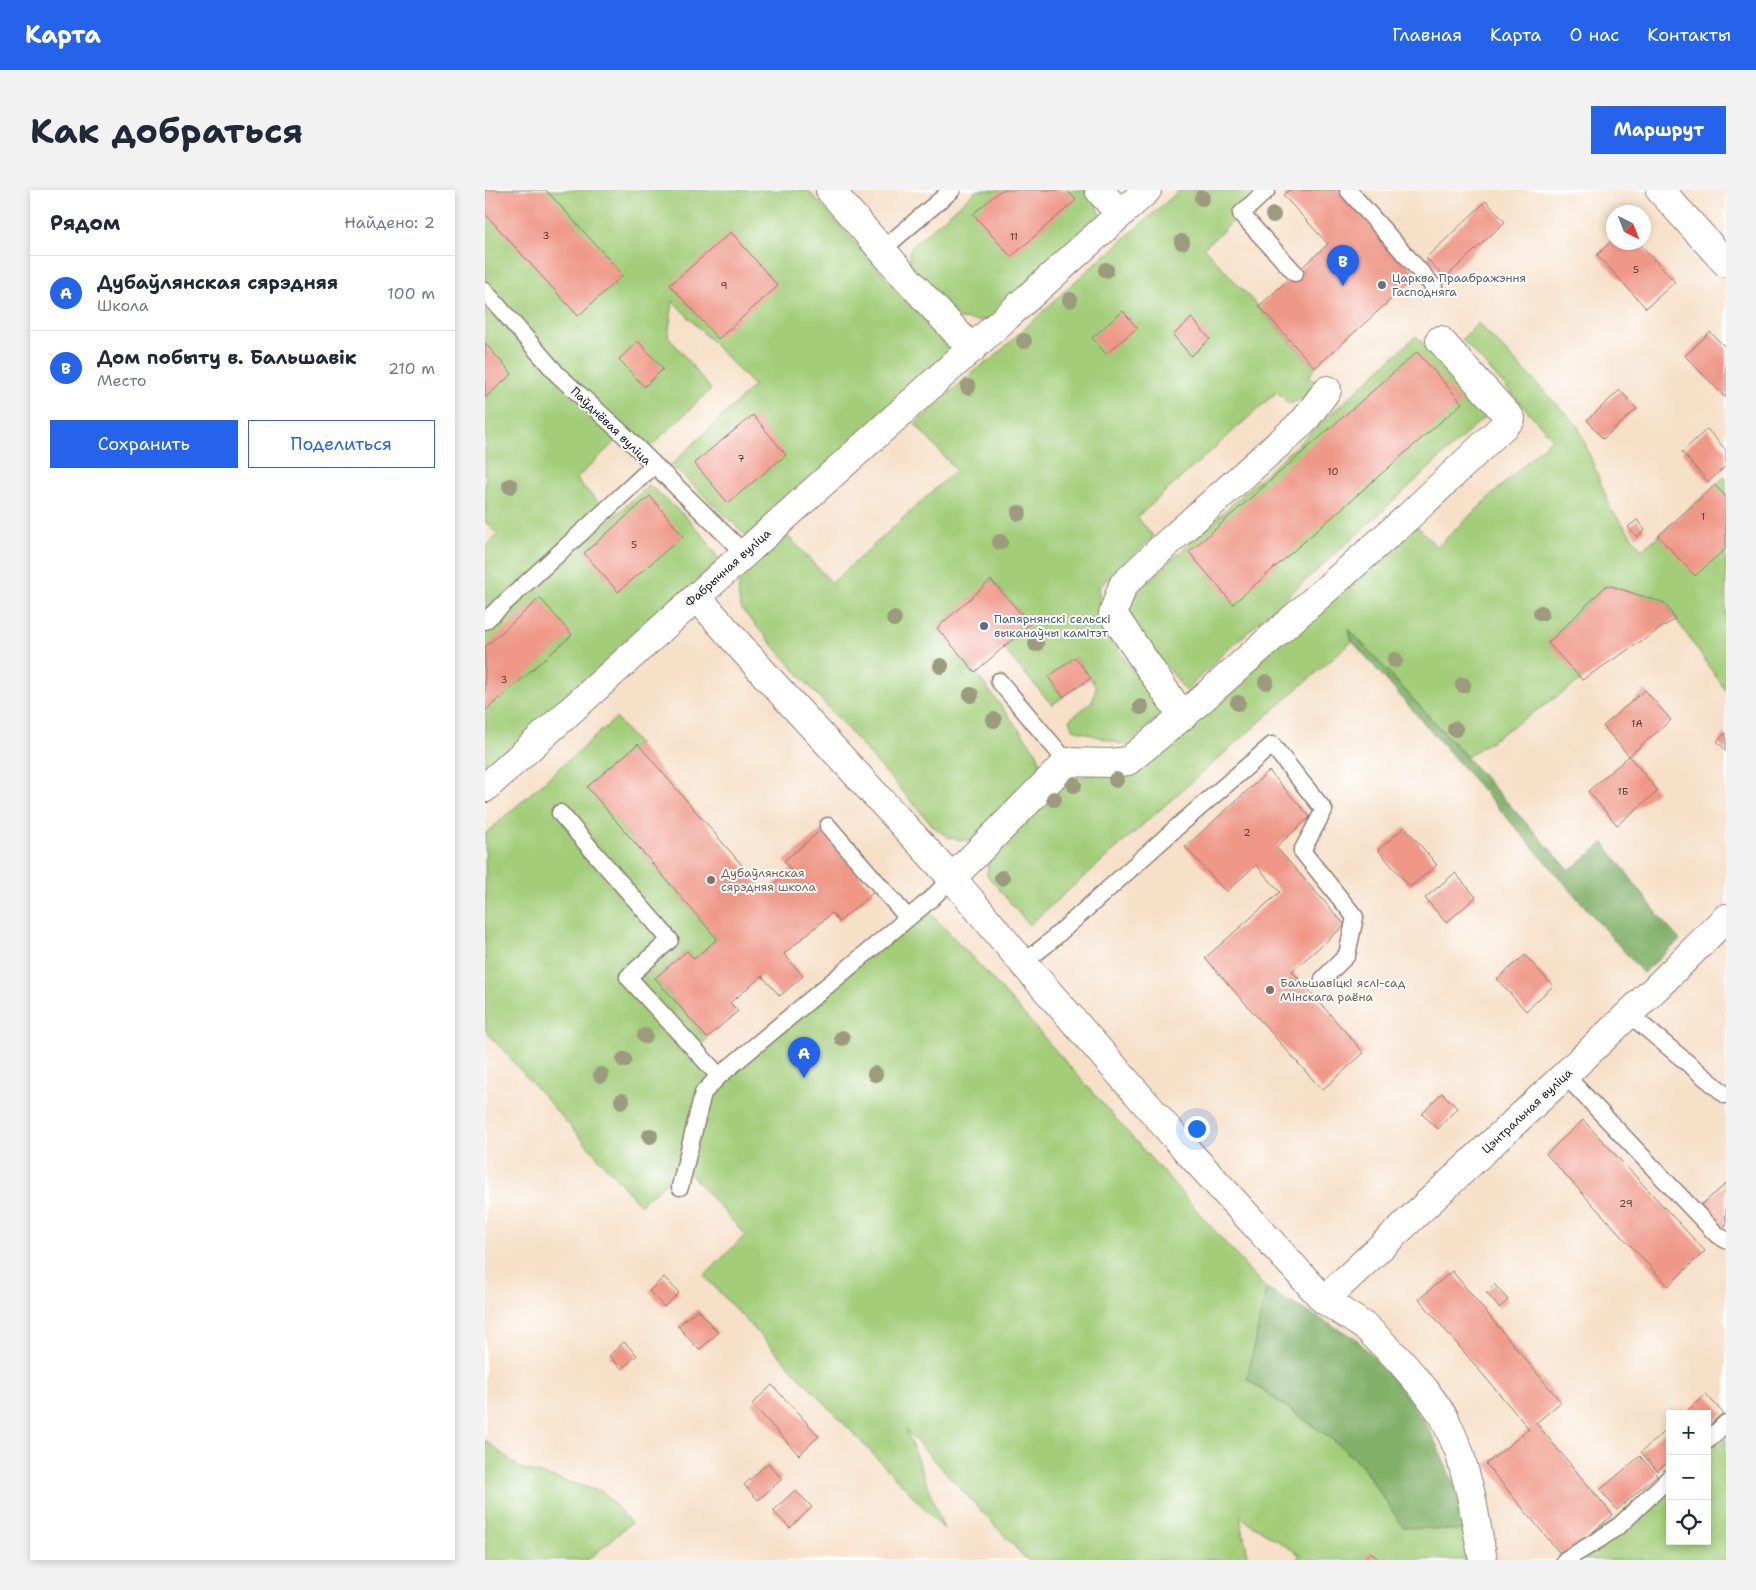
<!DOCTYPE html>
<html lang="ru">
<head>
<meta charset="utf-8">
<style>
	:root { --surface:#fff; --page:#f2f2f3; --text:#1f2937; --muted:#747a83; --line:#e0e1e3; --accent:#2563eb }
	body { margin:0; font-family:"Shantell Sans",sans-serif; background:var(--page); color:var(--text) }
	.controls { position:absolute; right:15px; bottom:15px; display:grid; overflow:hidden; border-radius:0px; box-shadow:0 2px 8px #0003 }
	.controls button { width:45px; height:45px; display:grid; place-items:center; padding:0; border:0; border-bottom:1px solid var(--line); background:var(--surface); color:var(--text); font:25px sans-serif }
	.compass { position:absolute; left:1121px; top:15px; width:45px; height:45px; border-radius:50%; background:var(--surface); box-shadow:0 2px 8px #0003; rotate:138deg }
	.you { position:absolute; left:711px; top:938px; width:18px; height:18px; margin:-12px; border:4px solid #fff; border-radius:50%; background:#1a73e8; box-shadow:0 0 0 8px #1a73e833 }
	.badge { display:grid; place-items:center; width:32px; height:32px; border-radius:50%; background:var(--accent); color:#fff; font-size:16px; font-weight:700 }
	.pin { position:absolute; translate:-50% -41px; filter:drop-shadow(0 1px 2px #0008) }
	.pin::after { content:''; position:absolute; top:26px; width:18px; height:15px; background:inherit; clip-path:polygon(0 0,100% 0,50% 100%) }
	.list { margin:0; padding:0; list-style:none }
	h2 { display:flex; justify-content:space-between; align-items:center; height:65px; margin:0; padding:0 20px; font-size:21px }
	h2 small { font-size:16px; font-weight:400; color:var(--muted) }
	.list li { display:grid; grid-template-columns:32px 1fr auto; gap:15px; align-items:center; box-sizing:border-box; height:75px; padding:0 20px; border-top:1px solid var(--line) }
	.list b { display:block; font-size:19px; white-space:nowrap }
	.list p { margin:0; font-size:16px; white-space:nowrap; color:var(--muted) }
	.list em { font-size:16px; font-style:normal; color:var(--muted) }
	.actions { display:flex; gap:10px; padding:15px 20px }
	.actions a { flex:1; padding:11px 0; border:1px solid var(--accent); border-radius:0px; text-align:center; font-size:18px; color:var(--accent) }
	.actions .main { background:var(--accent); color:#fff }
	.icon { flex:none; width:28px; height:28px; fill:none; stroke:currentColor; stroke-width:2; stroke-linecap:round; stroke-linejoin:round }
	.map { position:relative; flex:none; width:1241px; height:1370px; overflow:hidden; border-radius:0px }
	header { display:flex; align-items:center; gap:30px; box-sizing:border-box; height:70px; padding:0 25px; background:var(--accent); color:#fff }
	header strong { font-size:24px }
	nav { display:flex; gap:28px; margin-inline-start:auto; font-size:18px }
	.intro { display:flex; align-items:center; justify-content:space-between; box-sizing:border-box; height:120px; padding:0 30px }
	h1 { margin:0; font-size:35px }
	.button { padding:12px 22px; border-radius:0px; background:var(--accent); color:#fff; font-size:18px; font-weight:700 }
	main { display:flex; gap:30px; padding:0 30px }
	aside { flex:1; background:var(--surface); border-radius:0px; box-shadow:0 2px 8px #0003 }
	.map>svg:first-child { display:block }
	.green { fill:#a3cd79; stroke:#60744a }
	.forest { fill:#82b069; stroke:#4f6642 }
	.building { fill:#ef9888 }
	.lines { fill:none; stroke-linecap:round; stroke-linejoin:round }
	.service-casing { stroke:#897e72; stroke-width:19 }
	.minor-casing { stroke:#897e72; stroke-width:30 }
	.tertiary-casing { stroke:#897e72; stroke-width:30 }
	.service { stroke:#fff; stroke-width:16 }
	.minor { stroke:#fff; stroke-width:28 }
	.tertiary { stroke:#fff; stroke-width:28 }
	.tree { fill:#9c9b7e }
	.worship-dot { fill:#6b7280; stroke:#fff; stroke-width:2 }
	.service-dot { fill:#5c6f8a; stroke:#fff; stroke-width:2 }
	.education-dot { fill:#8d6e63; stroke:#fff; stroke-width:2 }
	.labels { text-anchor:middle; stroke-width:4; stroke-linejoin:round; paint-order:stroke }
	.number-label { font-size:10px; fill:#513b37 }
	.worship-label { font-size:12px; fill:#5b616d; stroke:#fff; text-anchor:start }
	.street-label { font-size:12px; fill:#1c1c1c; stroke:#fff }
	.service-label { font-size:12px; fill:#4e5e75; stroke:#fff; text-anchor:start }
	.education-label { font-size:12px; fill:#785e54; stroke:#fff; text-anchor:start }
</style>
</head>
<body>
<header>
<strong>Карта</strong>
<nav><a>Главная</a><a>Карта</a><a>О нас</a><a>Контакты</a></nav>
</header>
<div class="intro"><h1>Как добраться</h1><a class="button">Маршрут</a></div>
<main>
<aside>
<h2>Рядом<small>Найдено: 2</small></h2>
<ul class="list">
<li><span class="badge">A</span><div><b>Дубаўлянская сярэдняя</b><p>Школа</p></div><em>100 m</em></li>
<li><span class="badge">B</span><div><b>Дом побыту в. Бальшавік</b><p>Место</p></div><em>210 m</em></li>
</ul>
<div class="actions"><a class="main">Сохранить</a><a>Поделиться</a></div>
</aside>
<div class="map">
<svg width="1241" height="1370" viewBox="0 0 1241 1370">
	<rect width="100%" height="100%" fill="#fff"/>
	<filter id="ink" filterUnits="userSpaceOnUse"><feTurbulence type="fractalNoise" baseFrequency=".02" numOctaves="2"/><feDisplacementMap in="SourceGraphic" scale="10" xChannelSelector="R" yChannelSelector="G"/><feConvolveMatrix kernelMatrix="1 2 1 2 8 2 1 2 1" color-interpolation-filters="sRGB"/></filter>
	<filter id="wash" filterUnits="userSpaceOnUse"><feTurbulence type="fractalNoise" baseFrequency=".0096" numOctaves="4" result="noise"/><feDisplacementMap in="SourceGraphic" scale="20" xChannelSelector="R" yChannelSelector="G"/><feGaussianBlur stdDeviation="1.12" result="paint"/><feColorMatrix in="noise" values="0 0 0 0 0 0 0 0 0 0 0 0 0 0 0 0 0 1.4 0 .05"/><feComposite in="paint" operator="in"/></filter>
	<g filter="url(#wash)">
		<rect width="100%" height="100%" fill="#f6e0c8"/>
		<g class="green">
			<path d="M0,0H323L468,162L264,348L186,275L269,196L188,111L183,146L226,199L162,260L80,180L0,94Z"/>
			<path d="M492,0H602L612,12L615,28L509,128L495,131L474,129L426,74L424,63L427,56Z"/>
			<path d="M695,0H779L756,24L719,58L830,178L824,187L842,200L804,214L792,202L652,327L669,347L655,359L614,397L616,436L678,522L642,556L588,539L584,530L607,512L611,497L591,467L563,487L578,507L567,515L518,458L545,434L507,390L452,438L490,482L552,563L557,579L496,645L481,651L462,647L449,637L257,420C243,383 272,369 296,347H304L347,393L471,280L430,234L494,177L507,169L586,95Z"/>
			<path d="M0,115L138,244L91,289L121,320L0,431V357L13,345L0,332Z"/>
			<path d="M993,133L1093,236L1126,319L1157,360L1241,286V501L1180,413L1122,395L1063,452L1097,490L982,567L863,439L867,451L544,735L502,685L503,672L515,655L584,590L615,582L931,335L952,357L1067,248L977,149Z"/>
			<path d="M931,146L1003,224L879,338L737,465L701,501L652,438L644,421L647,408L672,383Z"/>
			<path d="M164,295L202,328L220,348L241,381L0,598V443Z"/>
			<path d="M131,528L153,554L102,597L232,749L209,769L202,761L170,788L222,848L212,862L234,886L438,715L512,794L781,1099L764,1191L848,1250L876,1275L918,1336L981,1341L984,1370H894L886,1362L878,1370H811L815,1365L755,1327L764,1370H542L421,1240L459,1339L219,1086L260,1045L199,977L155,1015L0,840V644Z"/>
			<path d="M1241,1233V1370H1077L1185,1287V1351H1222V1251Z"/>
			<path d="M0,1250L35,1278L118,1302L146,1333L103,1370H0Z"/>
		</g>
		<g class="forest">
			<path d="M863,438L1084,680L1119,653L1180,734L1195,750L1158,783L867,451Z"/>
			<path d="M781,1099L870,1148L913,1193L947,1245L970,1297L981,1341L918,1337L876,1275L848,1250L762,1189Z"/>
		</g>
		<g id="blocks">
			<g class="building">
				<path d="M0,0H61L138,85L93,126L0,24Z"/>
				<path d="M516,0H582L591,10L526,67L488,24Z"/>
				<path d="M804,0H855L933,85L830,178L774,116L843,54L798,5Z"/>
				<path d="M1001,11L1020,32L960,88L941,68Z"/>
				<path d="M246,42L293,96L233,149L185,95Z"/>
				<path d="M1128,49V52H1153L1190,92L1161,118L1112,65Z"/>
				<path d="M638,121L652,138L621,164L607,148Z"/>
				<path d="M707,128L725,149L706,166L688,145Z"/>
				<path d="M1225,142L1241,158V208L1200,166Z"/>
				<path d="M153,151L178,179L159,197L134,169Z"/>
				<path d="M0,153L27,184L0,208Z"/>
				<path d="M932,162L977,213L748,414L704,362Z"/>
				<path d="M1135,200L1152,219L1118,249L1102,230Z"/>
				<path d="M268,225L301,265L243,313L209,273Z"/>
				<path d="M1222,239L1241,260V276L1223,292L1197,262Z"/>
				<path d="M1230,295L1241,307V358L1210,386L1173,346Z"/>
				<path d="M165,306L198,346L133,402L99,363Z"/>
				<path d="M1152,330L1160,340L1152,347L1143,337Z"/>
				<path d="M506,390L545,434L490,482L452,438Z"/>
				<path d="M1122,395L1180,413L1190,429L1097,490L1063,453Z"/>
				<path d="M55,408L87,445L0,521V457Z"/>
				<path d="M590,467L606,488L578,507L563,487Z"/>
				<path d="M1160,500L1186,530L1144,566L1173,601L1132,635L1103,601L1144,566L1118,536Z"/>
				<path d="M1241,543V561L1232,551Z"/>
				<path d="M153,554L280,702L306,679L299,671L336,640L389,702L354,732L347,723L299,764L318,786L295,806L277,786L245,813L253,821L222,848L170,788L202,761L209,769L232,749L102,597Z"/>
				<path d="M784,581L825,627L791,657L860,735L807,781L879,863L837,900L720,768L795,702L771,675L741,702L700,657Z"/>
				<path d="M920,637L952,675L925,697L893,660Z"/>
				<path d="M970,683L991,707L961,733L940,708Z"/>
				<path d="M1040,765L1068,796L1041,821L1012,789Z"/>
				<path d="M957,903L972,918L953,939L937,924Z"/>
				<path d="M1098,930L1220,1061L1183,1096L1061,964Z"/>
				<path d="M1241,994V1035L1237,1039L1216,1015Z"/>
				<path d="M967,1081L1076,1212L1051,1233L1128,1325L1078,1367L1001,1274L1044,1239L934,1109Z"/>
				<path d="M179,1087L194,1103L179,1117L164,1101Z"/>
				<path d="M1009,1094L1023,1110L1014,1118L1001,1102Z"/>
				<path d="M213,1119L233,1143L214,1160L193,1136Z"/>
				<path d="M139,1152L152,1165L137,1179L124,1166Z"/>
				<path d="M287,1195L334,1246L314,1265L267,1214Z"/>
				<path d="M1221,1204L1238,1223L1222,1237V1224H1199Z"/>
				<path d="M1185,1236V1270L1172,1281L1156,1262Z"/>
				<path d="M1155,1266L1172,1285L1132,1320L1115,1300Z"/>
				<path d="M283,1273L297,1289L273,1310L259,1295Z"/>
				<path d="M310,1300L327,1317L305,1338L288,1321Z"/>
				<path d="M886,1362L894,1370H878Z"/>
			</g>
		</g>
	</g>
	<g filter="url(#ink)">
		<use href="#blocks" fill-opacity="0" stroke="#897e72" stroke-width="1"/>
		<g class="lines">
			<defs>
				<g id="service">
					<path d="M782,0L756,24L810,83"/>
					<path d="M863,0L949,97"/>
					<path d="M398,59L467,0"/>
					<path d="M0,101L73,185L138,244L260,364"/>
					<path d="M0,431L121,320L168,276"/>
					<path d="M514,491L582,572"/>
					<path d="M75,623L185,750L143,787L234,886"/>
					<path d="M343,636L422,727"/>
					<path d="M538,773L561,755L692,637L787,555L839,620L817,661L870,727L862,765L838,789"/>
					<path d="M1144,824L1241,905"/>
					<path d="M1080,885L1232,1045L1241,1050"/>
					<path d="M195,997L218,903L234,886L446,709L467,688"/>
					<path d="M1222,1251L1241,1233"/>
					<path d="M1080,1370L1115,1349L1135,1335L1185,1287"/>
				</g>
				<g id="minor">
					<path d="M345,0L416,82L487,159"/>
					<path d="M614,0L635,24"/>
					<path d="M1175,0L1241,73"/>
					<path d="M212,407L283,488L467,688L538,773L697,955L839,1110L882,1138L915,1171L940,1200L959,1227L974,1261L986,1305L998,1370"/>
					<path d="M699,525L689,514L628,424L638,395L678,357L819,231L842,200"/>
					<path d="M0,598L662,0"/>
					<path d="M467,688L582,572L624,573L643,571L699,525L923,327L1026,229L955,150"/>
				</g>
				<path id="tertiary" d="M839,1110L1080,885L1175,794L1241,728"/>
			</defs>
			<use href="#service" class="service-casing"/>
			<use href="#minor" class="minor-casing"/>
			<use href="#tertiary" class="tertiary-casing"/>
			<use href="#service" class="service"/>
			<use href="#minor" class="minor"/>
			<use href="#tertiary" class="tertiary"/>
		</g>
		<g class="tree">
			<circle cx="717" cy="8" r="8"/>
			<circle cx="788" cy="25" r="8"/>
			<circle cx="697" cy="52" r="8"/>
			<circle cx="621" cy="80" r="8"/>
			<circle cx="585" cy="110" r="8"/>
			<circle cx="539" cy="151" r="8"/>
			<circle cx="483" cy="197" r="8"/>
			<circle cx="25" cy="296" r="8"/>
			<circle cx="534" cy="323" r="8"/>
			<circle cx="515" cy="352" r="8"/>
			<circle cx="1056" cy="423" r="8"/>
			<circle cx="409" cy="429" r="8"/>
			<circle cx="551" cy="454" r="8"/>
			<circle cx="910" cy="470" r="8"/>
			<circle cx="456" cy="476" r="8"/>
			<circle cx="781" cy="492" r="8"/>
			<circle cx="978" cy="495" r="8"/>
			<circle cx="486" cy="505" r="8"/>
			<circle cx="753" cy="513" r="8"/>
			<circle cx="656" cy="517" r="8"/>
			<circle cx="509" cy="530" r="8"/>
			<circle cx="970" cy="539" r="8"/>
			<circle cx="631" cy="590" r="8"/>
			<circle cx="589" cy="595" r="8"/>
			<circle cx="569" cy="609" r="8"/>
			<circle cx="517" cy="688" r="8"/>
			<circle cx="160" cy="846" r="8"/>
			<circle cx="357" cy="848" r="8"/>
			<circle cx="139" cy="870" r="8"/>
			<circle cx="390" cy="884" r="8"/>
			<circle cx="116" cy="885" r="8"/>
			<circle cx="137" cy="911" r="8"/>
			<circle cx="165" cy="946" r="8"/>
		</g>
	</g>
	<circle class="worship-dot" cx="897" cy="95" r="5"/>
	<circle class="service-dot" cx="499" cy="436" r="5"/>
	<g class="education-dot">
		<circle cx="226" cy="690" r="5"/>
		<circle cx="785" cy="800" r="5"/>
	</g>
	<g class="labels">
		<g class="number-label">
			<text x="61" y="49">3</text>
			<text x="529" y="50">11</text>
			<text x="1151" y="83">5</text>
			<text x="239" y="99">9</text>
			<text x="256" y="272">7</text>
			<text x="848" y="285">10</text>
			<text x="1218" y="330">1</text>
			<text x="149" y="358">5</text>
			<text x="19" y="493">3</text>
			<text x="1152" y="537">1А</text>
			<text x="1138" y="605">1Б</text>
			<text x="762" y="646">2</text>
			<text x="1141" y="1017">29</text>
		</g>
		<g class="worship-label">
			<text x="907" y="92">Царква Праабражэння<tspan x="907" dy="14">Гасподняга</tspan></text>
		</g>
		<g class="street-label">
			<text transform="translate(126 236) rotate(44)" y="4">Паўднёвая вуліца</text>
			<text transform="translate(243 378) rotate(-42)" y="4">Фабрычная вуліца</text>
			<text transform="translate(1042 921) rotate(-43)" y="4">Цэнтральная вуліца</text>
		</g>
		<g class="service-label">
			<text x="509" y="433">Папярнянскі сельскі<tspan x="509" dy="14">выканаўчы камітэт</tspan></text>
		</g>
		<g class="education-label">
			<text x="236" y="687">Дубаўлянская<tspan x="236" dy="14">сярэдняя школа</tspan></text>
			<text x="795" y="797">Бальшавіцкі яслі-сад<tspan x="795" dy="14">Мінскага раёна</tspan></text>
		</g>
	</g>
</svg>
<div class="controls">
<button>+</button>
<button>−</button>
<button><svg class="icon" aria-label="locate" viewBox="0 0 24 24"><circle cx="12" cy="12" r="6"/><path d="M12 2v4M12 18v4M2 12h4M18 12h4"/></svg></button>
</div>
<svg class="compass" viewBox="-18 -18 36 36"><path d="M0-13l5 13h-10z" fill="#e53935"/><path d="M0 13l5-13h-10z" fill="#747a83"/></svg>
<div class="you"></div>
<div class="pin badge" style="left:319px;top:888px">A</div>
<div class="pin badge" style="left:858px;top:96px">B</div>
</div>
</main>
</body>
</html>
